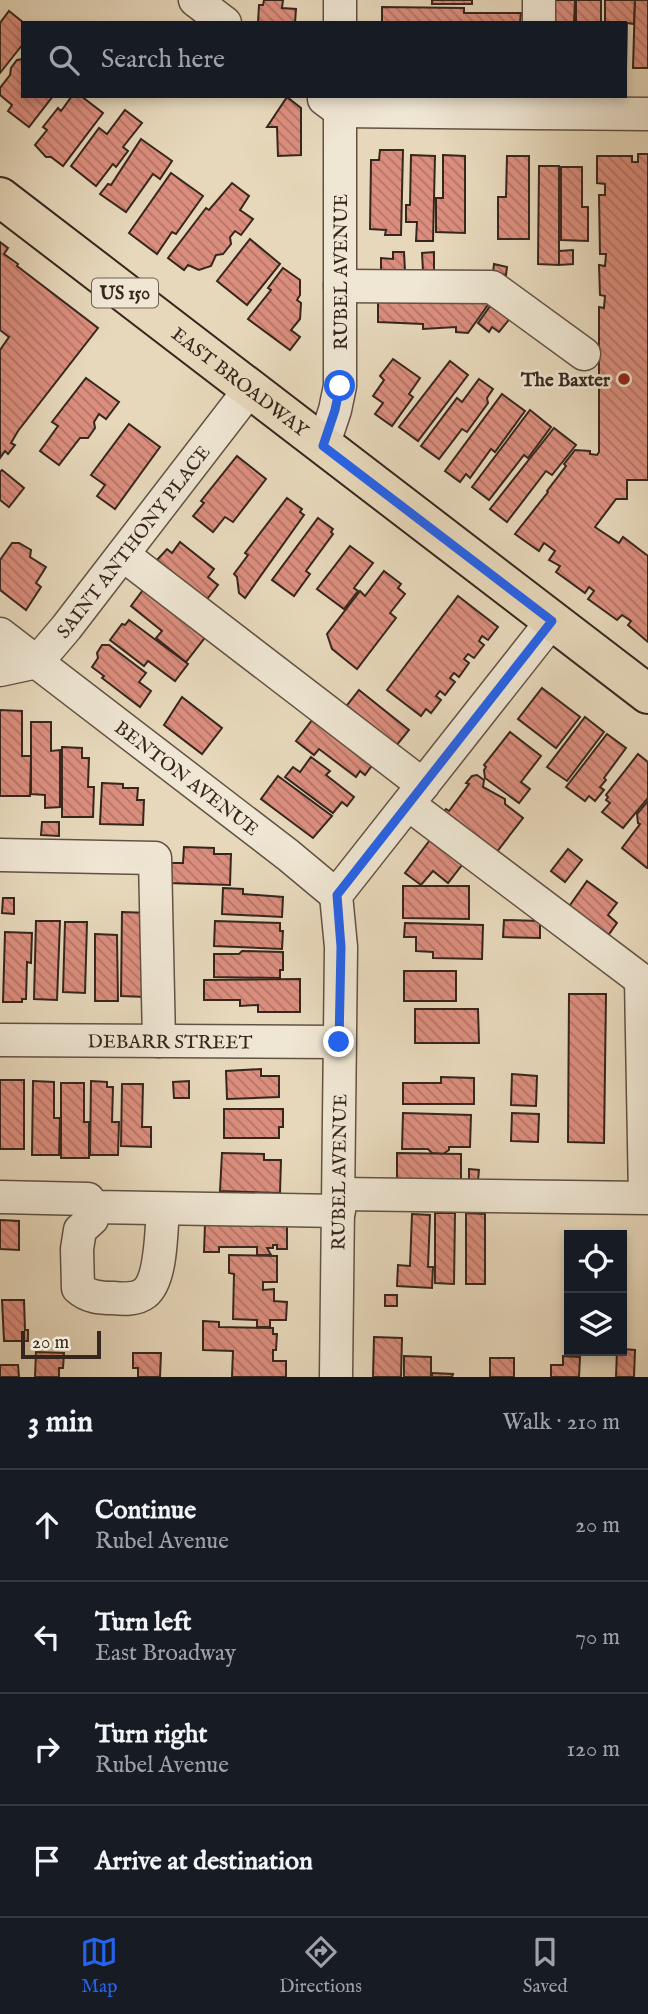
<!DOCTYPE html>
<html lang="en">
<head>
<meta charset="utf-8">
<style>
	:root { --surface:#171b24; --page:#20242c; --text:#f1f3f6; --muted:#9ea1a6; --line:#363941; --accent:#2563eb }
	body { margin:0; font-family:"IM FELL English",serif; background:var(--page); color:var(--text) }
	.controls { position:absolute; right:21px; bottom:21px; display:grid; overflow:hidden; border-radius:0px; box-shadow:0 4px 10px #0003 }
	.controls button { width:63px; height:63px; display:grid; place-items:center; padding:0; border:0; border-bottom:2px solid var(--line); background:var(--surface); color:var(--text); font:35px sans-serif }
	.scale { position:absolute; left:21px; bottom:18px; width:80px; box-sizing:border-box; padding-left:7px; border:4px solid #36261d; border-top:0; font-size:19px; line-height:24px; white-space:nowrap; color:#36261d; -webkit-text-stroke:5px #efe6d3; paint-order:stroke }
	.stop { position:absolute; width:21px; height:21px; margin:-16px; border:5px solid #2563eb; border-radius:50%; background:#fff }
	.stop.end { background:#2563eb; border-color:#fff; box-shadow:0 2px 7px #0008 }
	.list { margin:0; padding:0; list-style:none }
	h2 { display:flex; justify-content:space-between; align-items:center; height:91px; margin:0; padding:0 28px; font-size:30px }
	h2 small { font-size:23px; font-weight:400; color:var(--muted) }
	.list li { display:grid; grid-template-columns:46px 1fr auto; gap:21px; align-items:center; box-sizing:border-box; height:112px; padding:0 28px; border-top:2px solid var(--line) }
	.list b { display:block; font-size:26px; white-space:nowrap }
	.list p { margin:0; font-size:23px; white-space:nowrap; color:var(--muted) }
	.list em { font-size:23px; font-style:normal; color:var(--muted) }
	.icon { flex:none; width:38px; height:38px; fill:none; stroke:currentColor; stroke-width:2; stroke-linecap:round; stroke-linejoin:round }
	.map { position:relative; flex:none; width:648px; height:1377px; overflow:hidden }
	.search { position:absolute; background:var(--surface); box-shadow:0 4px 10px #0003; left:21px; right:21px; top:21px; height:77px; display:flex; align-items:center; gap:18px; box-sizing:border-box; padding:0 24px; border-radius:0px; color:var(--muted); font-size:26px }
	.sheet { height:539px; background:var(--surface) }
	nav { display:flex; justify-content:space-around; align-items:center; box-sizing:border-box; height:98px; border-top:2px solid var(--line); background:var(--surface); font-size:19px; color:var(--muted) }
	nav a { display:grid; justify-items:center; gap:4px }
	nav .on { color:var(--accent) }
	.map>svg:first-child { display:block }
	.building { fill:url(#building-back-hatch); stroke:#36261d; stroke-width:2 }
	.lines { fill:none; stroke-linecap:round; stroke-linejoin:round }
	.minor-casing { stroke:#625244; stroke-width:35 }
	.major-casing { stroke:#36261d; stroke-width:42 }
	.minor { stroke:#efe6d3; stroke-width:32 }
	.major { stroke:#e7d8bb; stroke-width:38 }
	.route { stroke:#2563eb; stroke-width:9 }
	.poi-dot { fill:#8f2418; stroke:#efe6d3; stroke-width:2.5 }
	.labels { text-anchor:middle; stroke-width:5; stroke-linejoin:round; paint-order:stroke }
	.shield { fill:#efe6d3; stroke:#6e6054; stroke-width:2 }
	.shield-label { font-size:18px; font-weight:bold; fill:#36261d }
	.street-label { font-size:19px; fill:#36261d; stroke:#efe6d3 }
	.poi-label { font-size:19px; font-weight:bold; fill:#36261d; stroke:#efe6d3; text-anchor:end }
</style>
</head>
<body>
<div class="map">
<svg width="648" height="1377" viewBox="0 0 648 1377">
	<defs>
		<pattern id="building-back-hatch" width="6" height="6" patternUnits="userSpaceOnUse" patternTransform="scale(1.75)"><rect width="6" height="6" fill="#dc8e7e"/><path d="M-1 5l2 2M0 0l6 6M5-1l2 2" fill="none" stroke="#b37467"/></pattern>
	</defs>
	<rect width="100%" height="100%" fill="#e7d8bb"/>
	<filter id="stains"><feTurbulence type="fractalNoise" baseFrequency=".00286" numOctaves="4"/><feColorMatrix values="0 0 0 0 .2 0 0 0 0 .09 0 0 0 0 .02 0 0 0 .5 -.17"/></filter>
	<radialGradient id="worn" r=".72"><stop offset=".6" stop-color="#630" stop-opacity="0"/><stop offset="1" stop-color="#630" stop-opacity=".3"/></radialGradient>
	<g class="building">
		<path d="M264,0H283L282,8L296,9L295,23H258L259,5H263Z"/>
		<rect x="432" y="0" width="40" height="4"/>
		<path d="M550,0H575L574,23H550Z"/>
		<rect x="576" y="0" width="25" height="23"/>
		<path d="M605,0H635L634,24L627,23L626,70L625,23H605Z"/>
		<path d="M635,0H648V68H633Z"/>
		<path d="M382,7L464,8V13H521L520,23H382Z"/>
		<path d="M9,11L24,23L23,44L0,73V23Z"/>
		<path d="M23,59V96H53L29,127L8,111L12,105L0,95V88L10,75L11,68L17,60Z"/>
		<path d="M72,96H81L103,113L63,166L51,157H46L35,145L47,130L43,127L58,108L61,111Z"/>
		<path d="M287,97L301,108V155L278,156L277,127H267Z"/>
		<path d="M125,110L142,123L123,147L128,151L116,167L113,164L96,186L71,166L99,128L107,134Z"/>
		<path d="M141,139L172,161L160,179L153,174L126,212L100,194L108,184L111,185Z"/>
		<path d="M380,150H403L401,235H385L386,230L370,229L371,160H379Z"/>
		<path d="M638,154H648V480H627V499H616L595,527L619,543L623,537L648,556V642L628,625L631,621L622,615L617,620L588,599L594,591L589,587L585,593L556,572L560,566L549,560L555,551L544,543L539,551L515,534L548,492L547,491L566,466L564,464L575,450L590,451V454L597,455L599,452V307L604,308L605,296L600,295L599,265L605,266L606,254H600L599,195H605V184L597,183V156H632V162H638Z"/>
		<path d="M411,155L435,156L433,241H416L417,222H406V205H410Z"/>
		<path d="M443,155L465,156V233L436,232V198H443Z"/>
		<path d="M507,156H529V239H498V197H506Z"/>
		<path d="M539,166H559V265L538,264Z"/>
		<path d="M561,167H582V207H588V241L561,240Z"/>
		<path d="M171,173L203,196L176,234L172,232L157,254L129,233Z"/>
		<path d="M232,183L249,196L240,210L253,219L241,235L235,231L230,237L231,244L223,254L216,255L211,266L199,270L188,265L184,270L168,258L206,208L209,210Z"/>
		<path d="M250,239L280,264L247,305L217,281Z"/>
		<path d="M0,242L8,248L4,254L18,264L17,266L98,328L18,431L11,443L15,445L8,454L5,451L0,458V350L9,337L0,330Z"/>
		<path d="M573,250V264L559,265V251Z"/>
		<path d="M393,252H404L405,271H381V258L393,259Z"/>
		<path d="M434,252V271H423L422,253Z"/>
		<path d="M494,264L507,267L506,275L493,273Z"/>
		<path d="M283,268L300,280V295L297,300L301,303L300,319L291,330L300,337L290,350L248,319L271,290L268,288Z"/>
		<path d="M378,301L490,302L468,333L456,332V327L423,329V324L378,322Z"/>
		<path d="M493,302L512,316L499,332L492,327L489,332L478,323Z"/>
		<path d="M393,359L420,378L409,394L413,397L392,426L375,414L383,403L373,396L384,380L380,376Z"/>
		<path d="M450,361L468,375L418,441L399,427Z"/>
		<path d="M86,378L119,402L106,419L99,414L94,422L95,428L88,438H80L59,465L40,451L58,426L52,422Z"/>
		<path d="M479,379L493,389L487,398L488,403L467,432L462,429L439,459L421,446L457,398L462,402Z"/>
		<path d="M502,394L525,411L495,452L491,449L470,478L466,474L460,482L445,471Z"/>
		<path d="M530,410L551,427L528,458L524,455L489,500L472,487Z"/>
		<path d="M129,424L160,447L115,509L97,496L105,485L91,475Z"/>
		<path d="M554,428L576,445L552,475L546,471L507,522L490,509Z"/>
		<path d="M237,456L266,479L233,522L225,517L213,532L193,516L204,503L201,501Z"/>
		<path d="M2,470L24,488L9,507L0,500V472Z"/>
		<path d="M287,498L302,509L300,512L304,515L245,598L239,593L237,577L234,574L248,555L245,553Z"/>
		<path d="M318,518L333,529L331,532L333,534L306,571L310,574L294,596L272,580Z"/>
		<path d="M180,542L214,569L208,577L218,585L204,603L160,569L163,565L157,560L167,549L172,553Z"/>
		<path d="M12,543H19L31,550L30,557L46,567L36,583L41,587L26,610L0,590V560Z"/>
		<path d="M350,546L373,563L354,588L358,591L344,609L317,589Z"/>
		<path d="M384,571L401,584L398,588L405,594L390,613L396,618L357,669L332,649L327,634L360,591L365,596Z"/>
		<path d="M143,590L207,635L186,662L156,638L162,631L131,606Z"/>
		<path d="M458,596L498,627L488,640L482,636L479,641L484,645L474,658L468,654L464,659L469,663L459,677L454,673L450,678L455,682L445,695L440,691L436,696L441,700L431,713L426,709L421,716L387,690Z"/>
		<path d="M129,620L188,664L175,681L148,661L144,666L110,640L122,624L125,625Z"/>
		<path d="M102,645H109L146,673L139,682L151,691L140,707L102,678L104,676L92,667L98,658L97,653Z"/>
		<path d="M542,688L580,717L556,748L518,719Z"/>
		<path d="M359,690L409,730L391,752L341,713Z"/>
		<path d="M182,697L222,728L202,754L164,725Z"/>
		<path d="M0,710L22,711V756H31L30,796H0Z"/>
		<path d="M316,715L376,760L365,775L360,771L356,777L319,749L314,755L296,741Z"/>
		<path d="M585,717L604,732L567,781L547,767Z"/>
		<path d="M31,722H51V751L60,750V807L45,808V795L31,794Z"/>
		<path d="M510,732L541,756L521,782L530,789L519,803L485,778L484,770L486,767L484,765Z"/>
		<path d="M607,734L626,748L604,778L606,780L600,787L604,790L595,801L589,796L585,801L566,787Z"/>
		<path d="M62,747L82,748V758H89L88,787H94L93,817H62Z"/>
		<path d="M638,754L648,762V798L623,828L602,812L610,803L606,800L608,797L606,795Z"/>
		<path d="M311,757L330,771L326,775L354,797L347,806L342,802L333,813L285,777L293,767L300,772Z"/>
		<path d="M477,775L484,780L483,787L505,799V804L523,818L496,853L442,814L446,809L449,811L469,784L466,783L472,776Z"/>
		<path d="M278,776L332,816L313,838L261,799Z"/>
		<path d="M102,783L123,784V788H138L137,800H144L143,825L100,824Z"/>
		<path d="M648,801V868H647L622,848L640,824L638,823L637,814Z"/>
		<path d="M42,822H59V836L41,835Z"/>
		<path d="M436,832L465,861L448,883L433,871L421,885L405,873Z"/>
		<path d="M184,847L214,848V854H231L230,885L168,883L169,863H183Z"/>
		<path d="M568,849L582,860L565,882L551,871Z"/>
		<path d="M587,881L617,903L608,915L617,923L607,937L568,908Z"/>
		<path d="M403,886H469V919L403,918Z"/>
		<path d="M223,888L243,889V894L283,897L282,917L222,914Z"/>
		<path d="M3,898H14V914L2,913Z"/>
		<path d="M122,912L150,913L146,997L121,996Z"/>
		<path d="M504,920L540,921V938L503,937Z"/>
		<path d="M36,921H60L57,1000L34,999Z"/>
		<path d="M215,921L280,923V931H283L282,949L214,946Z"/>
		<path d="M65,922H87L85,993L63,992Z"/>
		<path d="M405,923L483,925L482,959L433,958V952L416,951V937H404Z"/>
		<path d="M5,932L32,933L31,963L27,962L26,999H22V1002H3Z"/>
		<path d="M95,934L117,935L118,1001H95Z"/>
		<path d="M242,951L283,952V970H280V978L214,977V954H239Z"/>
		<rect x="404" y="971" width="52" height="30"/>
		<path d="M300,979V1012H258V1005L240,1006V1000H204V980Z"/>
		<path d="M569,994H606L604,1143L568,1142Z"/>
		<path d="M415,1009H478L479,1043H415Z"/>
		<path d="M261,1069V1076H279V1097L227,1099L226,1071Z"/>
		<path d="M512,1074L537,1076L536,1106L511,1105Z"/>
		<path d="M441,1077L474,1078V1104H403V1083H441Z"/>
		<rect x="0" y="1080" width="24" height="69"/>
		<path d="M33,1081L54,1082V1118H60L59,1155H32Z"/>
		<path d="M91,1081L107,1082V1087H113L112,1122H119L118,1155H90Z"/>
		<path d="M189,1081V1098H174L173,1082Z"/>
		<path d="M61,1083H84V1122H89V1158H61Z"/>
		<path d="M122,1084H143L142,1127H151V1147L121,1146Z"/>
		<path d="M224,1109H283V1127H279V1138H224Z"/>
		<path d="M403,1113L471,1115L470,1147H449V1150L443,1154L432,1153L428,1149H402Z"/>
		<path d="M512,1113L539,1114L538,1142L511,1141Z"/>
		<path d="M222,1153L264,1154V1160H281L280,1193L220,1191Z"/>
		<path d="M397,1153L461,1154V1189L397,1188Z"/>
		<path d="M469,1169L479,1170L478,1180H469Z"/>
		<path d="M435,1213H455L454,1284L435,1283Z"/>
		<path d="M466,1213L485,1214V1284H466Z"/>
		<path d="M412,1214L430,1215L428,1267H433L432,1288L397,1286L398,1265L410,1266Z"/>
		<path d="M0,1220L19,1221V1250L0,1249Z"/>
		<path d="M205,1224L287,1225V1249H277V1245H273V1248H267L271,1255H257V1247H219V1252H204Z"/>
		<path d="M229,1255L277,1256V1282H263V1290L274,1289V1301L287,1302L286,1320H270V1327H257V1320L233,1319L234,1274L229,1273Z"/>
		<rect x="385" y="1295" width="12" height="11"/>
		<path d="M2,1300H24L25,1330H28V1341H4Z"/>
		<path d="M203,1321L219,1322V1327L273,1328V1334H277L276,1350H273V1361H286V1377H232L233,1351L203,1350Z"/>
		<path d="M374,1337L402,1338L401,1377H373Z"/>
		<path d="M622,1349L635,1350L634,1377H616L617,1351Z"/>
		<path d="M36,1352L64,1353L63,1368H59V1377H35Z"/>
		<path d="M133,1353H161L160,1377H138V1368H133Z"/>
		<path d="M404,1356L431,1357V1377H404Z"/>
		<path d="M563,1356L580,1357L579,1377H551V1365H563Z"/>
		<rect x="490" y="1358" width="24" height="19"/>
		<path d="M0,1365H18L19,1377H0Z"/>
		<path d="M432,1373L453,1374L452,1377H432Z"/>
	</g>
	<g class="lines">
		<defs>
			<g id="minor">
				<path d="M195,0L225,23"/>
				<path d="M340,23V0"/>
				<path d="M539,23V0"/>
				<path d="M324,99L340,111L648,114"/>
				<path d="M340,286L492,287L584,354"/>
				<path d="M323,446L335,410L340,386V96"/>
				<path d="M124,553L135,564L423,785"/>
				<path id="s1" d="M0,634L288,855L336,895"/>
				<path id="s2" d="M0,670L37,662L66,628L250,389"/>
				<path d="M408,804L648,985"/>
				<path d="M0,855L155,858L159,1041"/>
				<path d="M641,980L645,1197"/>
				<path id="s3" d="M0,1040L339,1042"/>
				<path d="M339,1194L648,1198"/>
				<path d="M0,1197L88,1199L94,1207L339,1211"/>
				<path d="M94,1207L92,1219L80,1230L77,1249L78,1288C88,1297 100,1298 113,1298C123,1299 136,1300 145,1293C162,1279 161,1230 163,1209"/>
				<path id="s4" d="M336,1377L341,947L336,895L552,621"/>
			</g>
			<g id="major">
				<path id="s5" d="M0,197L648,694"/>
			</g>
		</defs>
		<use href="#minor" class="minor-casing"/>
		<use href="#major" class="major-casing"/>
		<use href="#minor" class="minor"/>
		<use href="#major" class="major"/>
	</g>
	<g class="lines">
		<path class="route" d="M339,1042L341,947L337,895L552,621L323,446L335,410L340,386"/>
	</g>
	<circle class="poi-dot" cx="624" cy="379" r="7"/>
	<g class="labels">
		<rect class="shield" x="92" y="278.5" width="66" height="29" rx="5"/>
		<g class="shield-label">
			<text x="125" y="299">US 150</text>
		</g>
		<g class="street-label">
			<text transform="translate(340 272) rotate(-90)" y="7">RUBEL AVENUE</text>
			<text dy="7" stroke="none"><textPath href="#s5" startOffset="303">EAST BROADWAY</textPath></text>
			<text dy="7" stroke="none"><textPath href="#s2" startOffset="192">SAINT ANTHONY PLACE</textPath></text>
			<text dy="7" stroke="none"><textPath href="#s1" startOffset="236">BENTON AVENUE</textPath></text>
			<text dy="7" stroke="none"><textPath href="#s3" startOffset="170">DEBARR STREET</textPath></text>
			<text dy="7" stroke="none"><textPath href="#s4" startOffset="205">RUBEL AVENUE</textPath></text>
		</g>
		<g class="poi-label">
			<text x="610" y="386">The Baxter</text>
		</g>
	</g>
	<rect width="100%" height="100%" filter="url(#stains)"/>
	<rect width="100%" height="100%" fill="url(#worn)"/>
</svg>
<div class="controls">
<button><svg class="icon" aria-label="locate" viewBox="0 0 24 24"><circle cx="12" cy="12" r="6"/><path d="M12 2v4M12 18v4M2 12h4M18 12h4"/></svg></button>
<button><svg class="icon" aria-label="layers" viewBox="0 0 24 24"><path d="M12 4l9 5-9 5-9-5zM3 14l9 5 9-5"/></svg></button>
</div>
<div class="scale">20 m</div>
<div class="stop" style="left:340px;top:386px"></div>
<div class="stop end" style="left:339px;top:1042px"></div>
<div class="search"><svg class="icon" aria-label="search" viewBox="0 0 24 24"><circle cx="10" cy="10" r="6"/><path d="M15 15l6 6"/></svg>Search here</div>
</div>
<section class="sheet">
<h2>3 min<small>Walk · 210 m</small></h2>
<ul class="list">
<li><svg class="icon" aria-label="ahead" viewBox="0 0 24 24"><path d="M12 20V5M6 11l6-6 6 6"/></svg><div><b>Continue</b><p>Rubel Avenue</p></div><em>20 m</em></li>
<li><svg class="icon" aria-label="left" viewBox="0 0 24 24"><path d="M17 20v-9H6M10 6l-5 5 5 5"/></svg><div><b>Turn left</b><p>East Broadway</p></div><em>70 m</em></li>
<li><svg class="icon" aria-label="right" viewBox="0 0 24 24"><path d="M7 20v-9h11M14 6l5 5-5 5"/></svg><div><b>Turn right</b><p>Rubel Avenue</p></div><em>120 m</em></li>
<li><svg class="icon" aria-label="arrive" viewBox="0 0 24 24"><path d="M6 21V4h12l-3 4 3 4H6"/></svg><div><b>Arrive at destination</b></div></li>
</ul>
</section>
<nav>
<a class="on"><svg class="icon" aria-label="map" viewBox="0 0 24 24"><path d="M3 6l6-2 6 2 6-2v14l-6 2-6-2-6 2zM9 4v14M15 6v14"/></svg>Map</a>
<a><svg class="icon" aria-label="directions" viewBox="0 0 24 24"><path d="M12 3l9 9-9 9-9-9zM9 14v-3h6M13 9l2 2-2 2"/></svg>Directions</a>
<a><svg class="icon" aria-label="saved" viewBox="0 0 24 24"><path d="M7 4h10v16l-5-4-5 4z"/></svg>Saved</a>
</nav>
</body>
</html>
